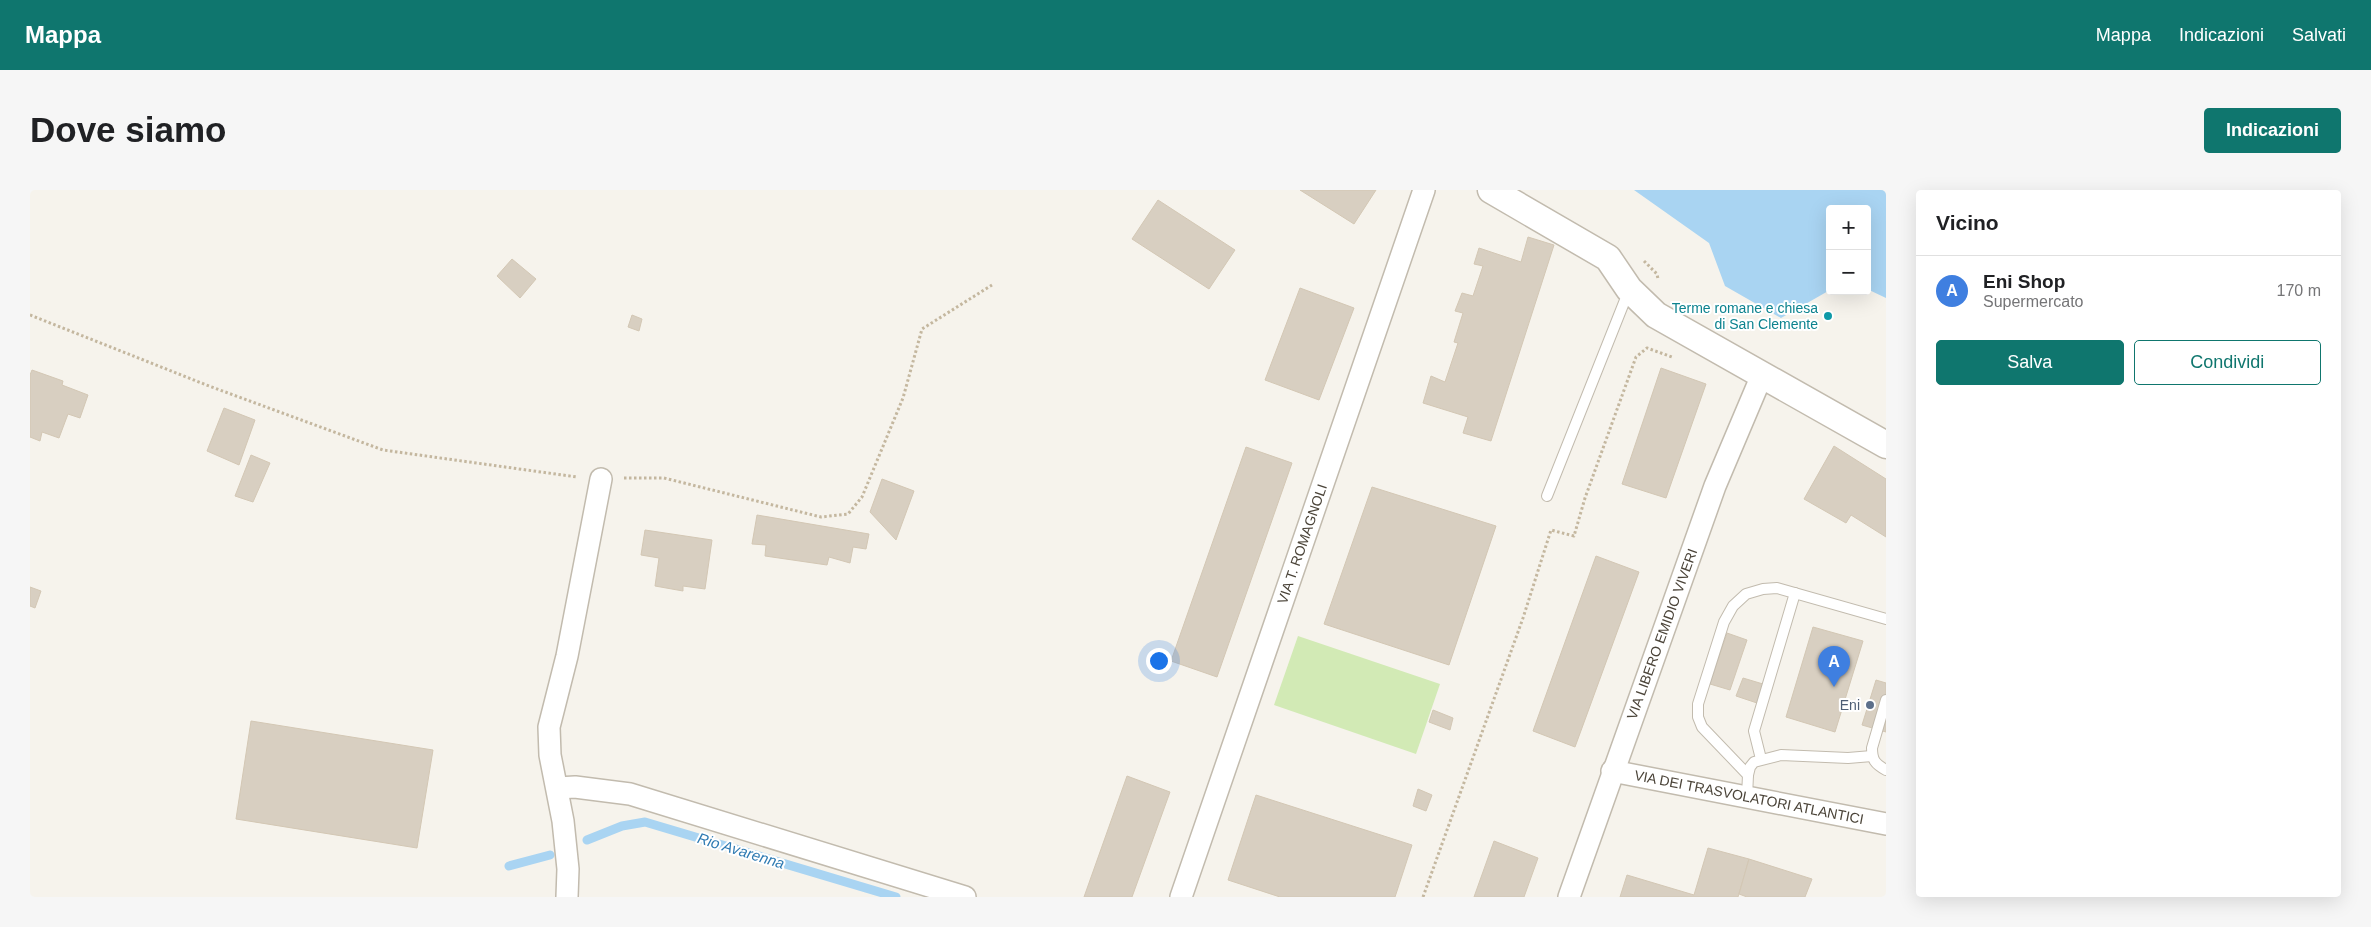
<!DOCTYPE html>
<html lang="it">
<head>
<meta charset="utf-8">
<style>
	:root { --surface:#fff; --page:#f6f6f6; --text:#202124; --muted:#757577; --line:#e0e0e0; --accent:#0f766e }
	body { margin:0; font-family:Helvetica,sans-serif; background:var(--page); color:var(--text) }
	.controls { position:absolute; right:15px; top:15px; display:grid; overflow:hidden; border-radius:5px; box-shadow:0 5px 20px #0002 }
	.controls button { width:45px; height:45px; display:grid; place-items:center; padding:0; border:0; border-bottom:1px solid var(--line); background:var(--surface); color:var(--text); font:25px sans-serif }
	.you { position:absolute; left:1128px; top:470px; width:18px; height:18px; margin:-12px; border:4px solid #fff; border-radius:50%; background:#1a73e8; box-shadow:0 0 0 8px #1a73e833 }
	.badge { display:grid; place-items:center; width:32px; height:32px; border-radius:50%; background:var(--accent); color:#fff; font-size:16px; font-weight:700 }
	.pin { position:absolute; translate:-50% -41px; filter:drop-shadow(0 1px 2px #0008) }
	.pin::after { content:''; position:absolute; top:26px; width:18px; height:15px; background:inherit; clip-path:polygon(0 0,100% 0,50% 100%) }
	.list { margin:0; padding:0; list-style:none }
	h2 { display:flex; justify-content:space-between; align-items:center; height:65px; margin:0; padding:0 20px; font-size:21px }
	h2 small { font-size:16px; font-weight:400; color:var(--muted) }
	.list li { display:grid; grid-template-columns:32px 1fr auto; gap:15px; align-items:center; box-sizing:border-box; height:70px; padding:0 20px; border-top:1px solid var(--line) }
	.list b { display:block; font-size:19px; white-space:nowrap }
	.list p { margin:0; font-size:16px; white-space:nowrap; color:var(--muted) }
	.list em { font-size:16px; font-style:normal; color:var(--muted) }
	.actions { display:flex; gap:10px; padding:15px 20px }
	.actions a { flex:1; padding:11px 0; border:1px solid var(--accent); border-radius:5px; text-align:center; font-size:18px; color:var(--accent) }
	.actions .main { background:var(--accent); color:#fff }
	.map { position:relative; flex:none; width:1856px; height:707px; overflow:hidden; border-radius:5px }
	header { display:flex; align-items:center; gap:30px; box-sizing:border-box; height:70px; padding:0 25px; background:var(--accent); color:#fff }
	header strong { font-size:24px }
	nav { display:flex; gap:28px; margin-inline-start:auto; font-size:18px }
	.intro { display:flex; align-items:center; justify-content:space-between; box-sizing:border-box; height:120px; padding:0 30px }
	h1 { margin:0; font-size:35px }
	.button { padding:12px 22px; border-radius:5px; background:var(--accent); color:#fff; font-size:18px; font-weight:700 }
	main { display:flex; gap:30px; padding:0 30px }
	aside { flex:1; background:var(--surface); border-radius:5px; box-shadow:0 5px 20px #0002 }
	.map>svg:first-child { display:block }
	.green { fill:#d2eab5 }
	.water { fill:#a9d4f2 }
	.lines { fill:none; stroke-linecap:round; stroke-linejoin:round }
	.stream { stroke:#a9d4f2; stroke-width:9 }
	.building { fill:#d8cfc1; stroke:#d3c7b4 }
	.service-casing { stroke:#c2bbae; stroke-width:12 }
	.minor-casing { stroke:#c2bbae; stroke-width:24 }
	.tertiary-casing { stroke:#c2bbae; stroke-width:29 }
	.path { stroke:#c4b79f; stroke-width:3; stroke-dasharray:2.5 2.5; stroke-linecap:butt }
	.service { stroke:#fff; stroke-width:10 }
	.minor { stroke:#fff; stroke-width:21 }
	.tertiary { stroke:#fff; stroke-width:26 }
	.culture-dot { fill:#0f9aa8; stroke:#fff; stroke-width:2 }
	.service-dot { fill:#5c6f8a; stroke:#fff; stroke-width:2 }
	.labels { text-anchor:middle; stroke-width:4; stroke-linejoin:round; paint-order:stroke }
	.culture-label { font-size:14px; fill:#0d838f; stroke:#fff; text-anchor:end }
	.street-label { font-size:14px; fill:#4b4439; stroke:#fff }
	.service-label { font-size:14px; fill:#4e5e75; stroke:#fff; text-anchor:end }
	.water-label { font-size:15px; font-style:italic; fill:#2e7ab2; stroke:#fff }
</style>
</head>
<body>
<header>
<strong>Mappa</strong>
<nav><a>Mappa</a><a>Indicazioni</a><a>Salvati</a></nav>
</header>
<div class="intro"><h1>Dove siamo</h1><a class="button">Indicazioni</a></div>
<main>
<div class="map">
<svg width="1856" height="707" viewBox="0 0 1856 707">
	<rect width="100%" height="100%" fill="#f6f3ec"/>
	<path class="green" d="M1268,446L1410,494L1386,564L1244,515Z"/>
	<path class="water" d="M1604,0H1856V108L1837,99V19H1800V100L1751,128L1695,96L1679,53Z"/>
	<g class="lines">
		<g class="stream">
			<path d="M557,650L592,636L615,632L866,707"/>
			<path d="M479,676L520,665"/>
		</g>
	</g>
	<g class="building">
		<path d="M1270,0H1346L1324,34Z"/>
		<path d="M1128,10L1205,60L1179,99L1102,49Z"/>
		<path d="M1498,47L1524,55L1461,251L1433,243L1438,227L1393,213L1401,186L1415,192L1428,153L1424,152L1433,123L1425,121L1432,103L1443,106L1453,76L1444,74L1449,58L1491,72Z"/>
		<path d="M482,69L506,89L490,108L467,86Z"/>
		<path d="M1270,98L1324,118L1289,210L1235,190Z"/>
		<path d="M602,125L612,129L609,141L598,137Z"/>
		<path d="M1631,178L1676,194L1636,308L1592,294Z"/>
		<path d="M2,180L33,191L32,195L58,205L50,228L38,224L29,248L12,242L10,251L0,247V185Z"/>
		<path d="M194,218L225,230L209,275L177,261Z"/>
		<path d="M1804,256L1856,289V347L1821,325L1816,333L1774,309Z"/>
		<path d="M1216,257L1262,273L1187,487L1141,471Z"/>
		<path d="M221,265L240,273L223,312L205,306Z"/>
		<path d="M852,289L884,301L866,350L840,322Z"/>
		<path d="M1342,297L1466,336L1419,475L1294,434Z"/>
		<path d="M727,325L839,344L836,359L823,357L820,373L799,367L797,375L735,366L736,355L722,354Z"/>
		<path d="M615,340L682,350L675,399L653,396V401L625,396L629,368L611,365Z"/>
		<path d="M1566,366L1609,382L1545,557L1503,541Z"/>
		<path d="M0,397L11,401L5,418L0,416Z"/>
		<path d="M1783,437L1833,451L1805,542L1756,527Z"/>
		<path d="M1697,443L1717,450L1700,500L1680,494Z"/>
		<path d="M1713,488L1733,494L1727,513L1706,506Z"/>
		<path d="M1846,490L1856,493V542L1832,535Z"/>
		<path d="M1403,520L1423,528L1420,540L1399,532Z"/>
		<path d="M221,531L403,560L387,658L206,629Z"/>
		<path d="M1097,586L1140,602L1102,707H1054Z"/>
		<path d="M1388,599L1402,605L1396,621L1383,616Z"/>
		<path d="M1226,605L1382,655L1365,707H1250L1198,690Z"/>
		<path d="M1464,651L1508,668L1494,707H1444Z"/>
		<path d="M1678,658L1719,669L1708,707H1590L1597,685L1664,705Z"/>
		<path d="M1719,669L1782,689L1775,707H1717L1709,704Z"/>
	</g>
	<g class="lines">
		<defs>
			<g id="service">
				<path d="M1517,306L1599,100"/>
				<path d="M1856,510L1842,558C1842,570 1845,574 1856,580"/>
				<path d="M1731,569L1724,541L1765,403"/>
				<path d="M1718,585L1720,577L1724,572L1751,565L1818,568L1842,566"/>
				<path d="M1717,607L1718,585L1672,537L1668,527V514L1694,432L1703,416L1716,404L1733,399L1747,398L1856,429"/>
			</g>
			<g id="minor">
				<path d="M1582,581L1856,634"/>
				<path d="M528,598L545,597L600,604L935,707"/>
				<path d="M537,707L538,679L533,631L520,565L519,537L537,466L571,289"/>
				<path d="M1151,707L1394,0"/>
				<path d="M1539,707L1685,296L1732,185"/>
			</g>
			<path id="tertiary" d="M1461,0L1578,68L1599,99L1626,125L1856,255"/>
		</defs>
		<use href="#service" class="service-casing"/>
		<use href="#minor" class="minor-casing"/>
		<use href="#tertiary" class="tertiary-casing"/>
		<g class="path">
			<path d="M1614,71L1627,84L1628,89"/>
			<path d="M0,125L179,196L353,260L547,287"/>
			<path d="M594,288H634L791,327L818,324L832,307L873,208L892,139L962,95"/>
			<path d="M1393,707L1493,428L1521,340L1544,346L1555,308L1606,167L1617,158L1642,167"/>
		</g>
		<use href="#service" class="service"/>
		<use href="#minor" class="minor"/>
		<use href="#tertiary" class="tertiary"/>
	</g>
	<circle class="culture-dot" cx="1798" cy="126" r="5"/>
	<circle class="service-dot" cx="1840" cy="515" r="5"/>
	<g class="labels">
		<g class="culture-label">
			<text x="1788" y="123">Terme romane e chiesa<tspan x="1788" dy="16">di San Clemente</tspan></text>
		</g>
		<g class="street-label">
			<text transform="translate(1272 354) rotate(-71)" y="5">VIA T. ROMAGNOLI</text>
			<text transform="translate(1632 444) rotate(-70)" y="5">VIA LIBERO EMIDIO VIVERI</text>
			<text transform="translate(1719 607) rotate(11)" y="5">VIA DEI TRASVOLATORI ATLANTICI</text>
		</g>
		<g class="service-label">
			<text x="1830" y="520">Eni</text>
		</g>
		<g class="water-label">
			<text transform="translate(711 661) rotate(17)" y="5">Rio Avarenna</text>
		</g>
	</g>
</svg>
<div class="controls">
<button>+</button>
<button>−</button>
</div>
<div class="you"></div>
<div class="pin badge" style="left:1804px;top:497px;background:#3f7fe0">A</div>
</div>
<aside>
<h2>Vicino<small></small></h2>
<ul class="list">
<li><span class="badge" style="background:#3f7fe0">A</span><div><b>Eni Shop</b><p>Supermercato</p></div><em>170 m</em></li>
</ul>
<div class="actions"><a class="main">Salva</a><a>Condividi</a></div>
</aside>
</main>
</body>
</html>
